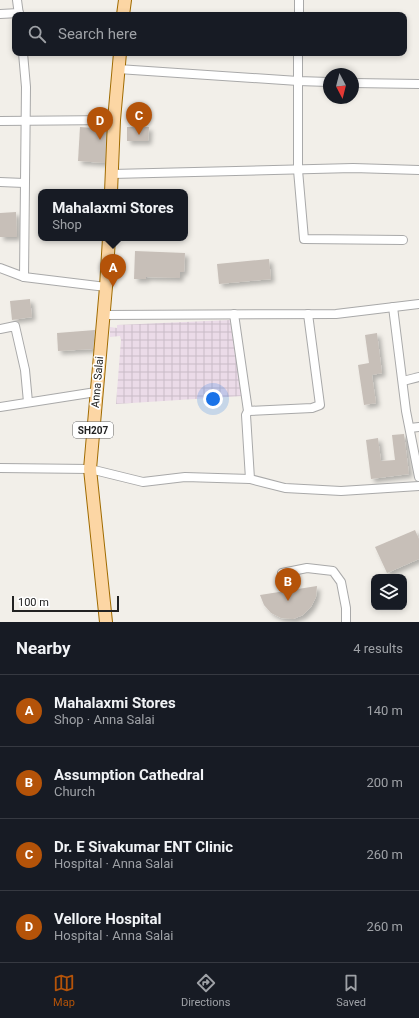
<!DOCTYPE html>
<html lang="en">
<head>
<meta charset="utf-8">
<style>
	:root { --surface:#171b24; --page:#20242c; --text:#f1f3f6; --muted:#9ea1a6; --line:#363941; --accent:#b45309 }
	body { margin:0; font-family:Roboto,sans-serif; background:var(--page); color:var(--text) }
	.controls { position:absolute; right:12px; bottom:12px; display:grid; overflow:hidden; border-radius:8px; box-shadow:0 2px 6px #0003 }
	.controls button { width:36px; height:36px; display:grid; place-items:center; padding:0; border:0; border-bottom:1px solid var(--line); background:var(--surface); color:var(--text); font:20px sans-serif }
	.compass { position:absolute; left:323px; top:68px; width:36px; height:36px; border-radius:50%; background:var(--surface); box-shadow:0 2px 6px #0003; rotate:173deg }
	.scale { position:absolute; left:12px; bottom:10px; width:107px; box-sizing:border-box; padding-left:4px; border:2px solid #222; border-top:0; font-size:11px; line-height:14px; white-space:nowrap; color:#222; -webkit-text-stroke:3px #fff; paint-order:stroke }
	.you { position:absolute; left:213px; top:399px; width:14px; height:14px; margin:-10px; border:3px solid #fff; border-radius:50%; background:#1a73e8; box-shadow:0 0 0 6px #1a73e833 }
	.badge { display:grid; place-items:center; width:26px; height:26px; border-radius:50%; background:var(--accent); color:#fff; font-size:13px; font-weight:700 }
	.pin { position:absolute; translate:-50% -33px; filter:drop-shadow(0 1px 2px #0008) }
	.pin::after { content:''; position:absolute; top:21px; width:14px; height:12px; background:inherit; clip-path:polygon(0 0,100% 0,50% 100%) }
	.popup { position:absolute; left:38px; top:189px; width:150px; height:52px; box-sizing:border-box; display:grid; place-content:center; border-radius:8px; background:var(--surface); filter:drop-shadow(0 1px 3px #0005); font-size:13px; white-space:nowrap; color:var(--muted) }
	.popup b { font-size:15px; color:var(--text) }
	.popup::after { content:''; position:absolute; left:50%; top:100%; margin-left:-8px; border:8px solid transparent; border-top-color:var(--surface) }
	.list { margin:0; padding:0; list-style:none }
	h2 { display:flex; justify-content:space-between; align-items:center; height:52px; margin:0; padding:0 16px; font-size:17px }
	h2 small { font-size:13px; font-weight:400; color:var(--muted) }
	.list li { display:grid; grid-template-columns:26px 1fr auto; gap:12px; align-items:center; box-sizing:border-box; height:72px; padding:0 16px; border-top:1px solid var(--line) }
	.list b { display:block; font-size:15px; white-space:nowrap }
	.list p { margin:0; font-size:13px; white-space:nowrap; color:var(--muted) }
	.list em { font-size:13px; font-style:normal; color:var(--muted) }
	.icon { flex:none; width:22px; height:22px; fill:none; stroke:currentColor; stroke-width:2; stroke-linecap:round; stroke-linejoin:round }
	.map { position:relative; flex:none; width:419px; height:622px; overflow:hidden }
	.search { position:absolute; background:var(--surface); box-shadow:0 2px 6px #0003; left:12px; right:12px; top:12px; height:44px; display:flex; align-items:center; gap:10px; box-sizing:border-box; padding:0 14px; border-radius:8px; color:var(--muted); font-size:15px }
	.sheet { height:340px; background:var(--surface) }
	nav { display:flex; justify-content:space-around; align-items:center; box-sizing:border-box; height:56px; border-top:1px solid var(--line); background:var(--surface); font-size:11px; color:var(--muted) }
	nav a { display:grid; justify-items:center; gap:2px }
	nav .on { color:var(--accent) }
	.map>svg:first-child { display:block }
	.industrial { fill:url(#industrial-grid) }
	.building { fill:#c7bfb8; filter:url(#shadow) }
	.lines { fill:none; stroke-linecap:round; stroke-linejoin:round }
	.minor-casing { stroke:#a9a9a9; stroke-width:10 }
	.primary-casing { stroke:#a06b00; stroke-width:14 }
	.minor { stroke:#fff; stroke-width:8 }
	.primary { stroke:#fcd6a4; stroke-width:12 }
	.labels { text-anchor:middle; stroke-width:3.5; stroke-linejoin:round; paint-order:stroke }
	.shield { fill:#fff; stroke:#646464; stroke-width:1 }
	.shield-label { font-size:10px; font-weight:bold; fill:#222 }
	.street-label { font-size:11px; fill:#222; stroke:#fff }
</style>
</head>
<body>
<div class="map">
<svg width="419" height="622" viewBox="0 0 419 622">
	<defs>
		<pattern id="industrial-grid" width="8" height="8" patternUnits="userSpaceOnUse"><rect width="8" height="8" fill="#ebdbe8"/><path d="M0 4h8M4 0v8" fill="none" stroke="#c9bcc7"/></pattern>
		<filter id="shadow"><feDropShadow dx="3.5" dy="3.5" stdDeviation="2" flood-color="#0004"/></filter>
	</defs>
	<rect width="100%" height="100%" fill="#f2efe9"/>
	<path class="industrial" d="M230,320L242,396L116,404L121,340L120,336L110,337V327L117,328V325Z"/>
	<g class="building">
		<path d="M80,127L106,129L105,163L78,161Z"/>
		<path d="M127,127H149L148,141H127Z"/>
		<path d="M16,212L17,237H0V213Z"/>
		<path d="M135,251L185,253L184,272H180V278L146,277V279H134Z"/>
		<path d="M269,259L271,279L219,284L217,264Z"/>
		<path d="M30,299L32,317L12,320L10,301Z"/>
		<path d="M95,330L93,349L58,351L57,333Z"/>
		<path d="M377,333L382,373L372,375L376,403L364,405L358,365L369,363L365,335Z"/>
		<path d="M404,434L409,474L371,479L366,440L378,438L381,461L395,460L392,435Z"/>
		<path d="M415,530L419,539V559L387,573L375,547Z"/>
		<path d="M317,586L316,597L311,607L303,615L293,619L281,618L271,613L264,605L260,595Z"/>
	</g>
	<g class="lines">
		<defs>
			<g id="minor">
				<path d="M17,0L19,15"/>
				<path d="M0,14L19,13"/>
				<path d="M299,15V0"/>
				<path d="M23,53L26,87L24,277"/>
				<path d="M298,53V170L304,239L403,240"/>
				<path d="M118,69L298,81L329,82"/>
				<path d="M353,83L419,84"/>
				<path d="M0,121L114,120"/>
				<path d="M112,174L353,168L419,170"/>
				<path d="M0,182L24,183"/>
				<path d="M0,268L24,277L106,287"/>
				<path d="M393,307L406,411L419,477"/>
				<path d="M234,314L248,411L246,415L250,479L285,488L341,491L419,486"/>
				<path d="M103,315L336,314L419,304"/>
				<path d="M0,329L15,326L25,370L28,402"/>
				<path d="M403,381L419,377"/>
				<path d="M0,407L96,392"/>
				<path d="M248,411L312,408L320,405L308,314"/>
				<path d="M410,428L419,427"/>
				<path d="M0,468L90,469L143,482L185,477L250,479"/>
				<path d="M282,573L307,568L333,571L341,582L346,608V622"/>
			</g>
			<g id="primary">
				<path d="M123,15L125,0"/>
				<path d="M111,192L114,120L120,53"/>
				<path d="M106,622L90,469L106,287L109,238"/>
			</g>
		</defs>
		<use href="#minor" class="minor-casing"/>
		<use href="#primary" class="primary-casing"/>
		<use href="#minor" class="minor"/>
		<use href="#primary" class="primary"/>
	</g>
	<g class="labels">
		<rect class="shield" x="73" y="422" width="40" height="16" rx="3"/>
		<g class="shield-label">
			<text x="93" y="434">SH207</text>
		</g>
		<g class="street-label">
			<text transform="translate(97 382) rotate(-85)" y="4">Anna Salai</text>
		</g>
	</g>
</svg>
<div class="controls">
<button><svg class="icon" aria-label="layers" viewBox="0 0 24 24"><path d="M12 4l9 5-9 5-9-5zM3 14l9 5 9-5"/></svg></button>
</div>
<svg class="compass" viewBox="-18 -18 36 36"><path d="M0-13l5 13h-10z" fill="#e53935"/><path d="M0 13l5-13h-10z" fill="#9ea1a6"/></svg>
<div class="scale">100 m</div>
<div class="you"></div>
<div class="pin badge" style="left:113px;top:287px">A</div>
<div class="popup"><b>Mahalaxmi Stores</b>Shop</div>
<div class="pin badge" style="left:288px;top:601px">B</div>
<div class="pin badge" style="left:139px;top:135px">C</div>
<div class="pin badge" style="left:100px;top:140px">D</div>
<div class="search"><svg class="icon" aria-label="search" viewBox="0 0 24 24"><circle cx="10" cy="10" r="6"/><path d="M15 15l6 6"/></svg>Search here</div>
</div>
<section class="sheet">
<h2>Nearby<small>4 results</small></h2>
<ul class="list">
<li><span class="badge">A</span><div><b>Mahalaxmi Stores</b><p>Shop · Anna Salai</p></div><em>140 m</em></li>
<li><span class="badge">B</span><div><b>Assumption Cathedral</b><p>Church</p></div><em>200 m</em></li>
<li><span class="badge">C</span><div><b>Dr. E Sivakumar ENT Clinic</b><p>Hospital · Anna Salai</p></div><em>260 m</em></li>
<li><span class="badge">D</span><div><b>Vellore Hospital</b><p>Hospital · Anna Salai</p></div><em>260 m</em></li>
</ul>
</section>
<nav>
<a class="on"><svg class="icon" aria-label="map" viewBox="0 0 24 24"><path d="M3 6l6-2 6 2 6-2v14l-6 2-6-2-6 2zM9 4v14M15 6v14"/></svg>Map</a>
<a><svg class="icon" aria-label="directions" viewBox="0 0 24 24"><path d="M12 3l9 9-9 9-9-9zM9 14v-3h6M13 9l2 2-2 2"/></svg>Directions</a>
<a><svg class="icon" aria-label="saved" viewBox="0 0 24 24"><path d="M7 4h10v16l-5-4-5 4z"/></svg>Saved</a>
</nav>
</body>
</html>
